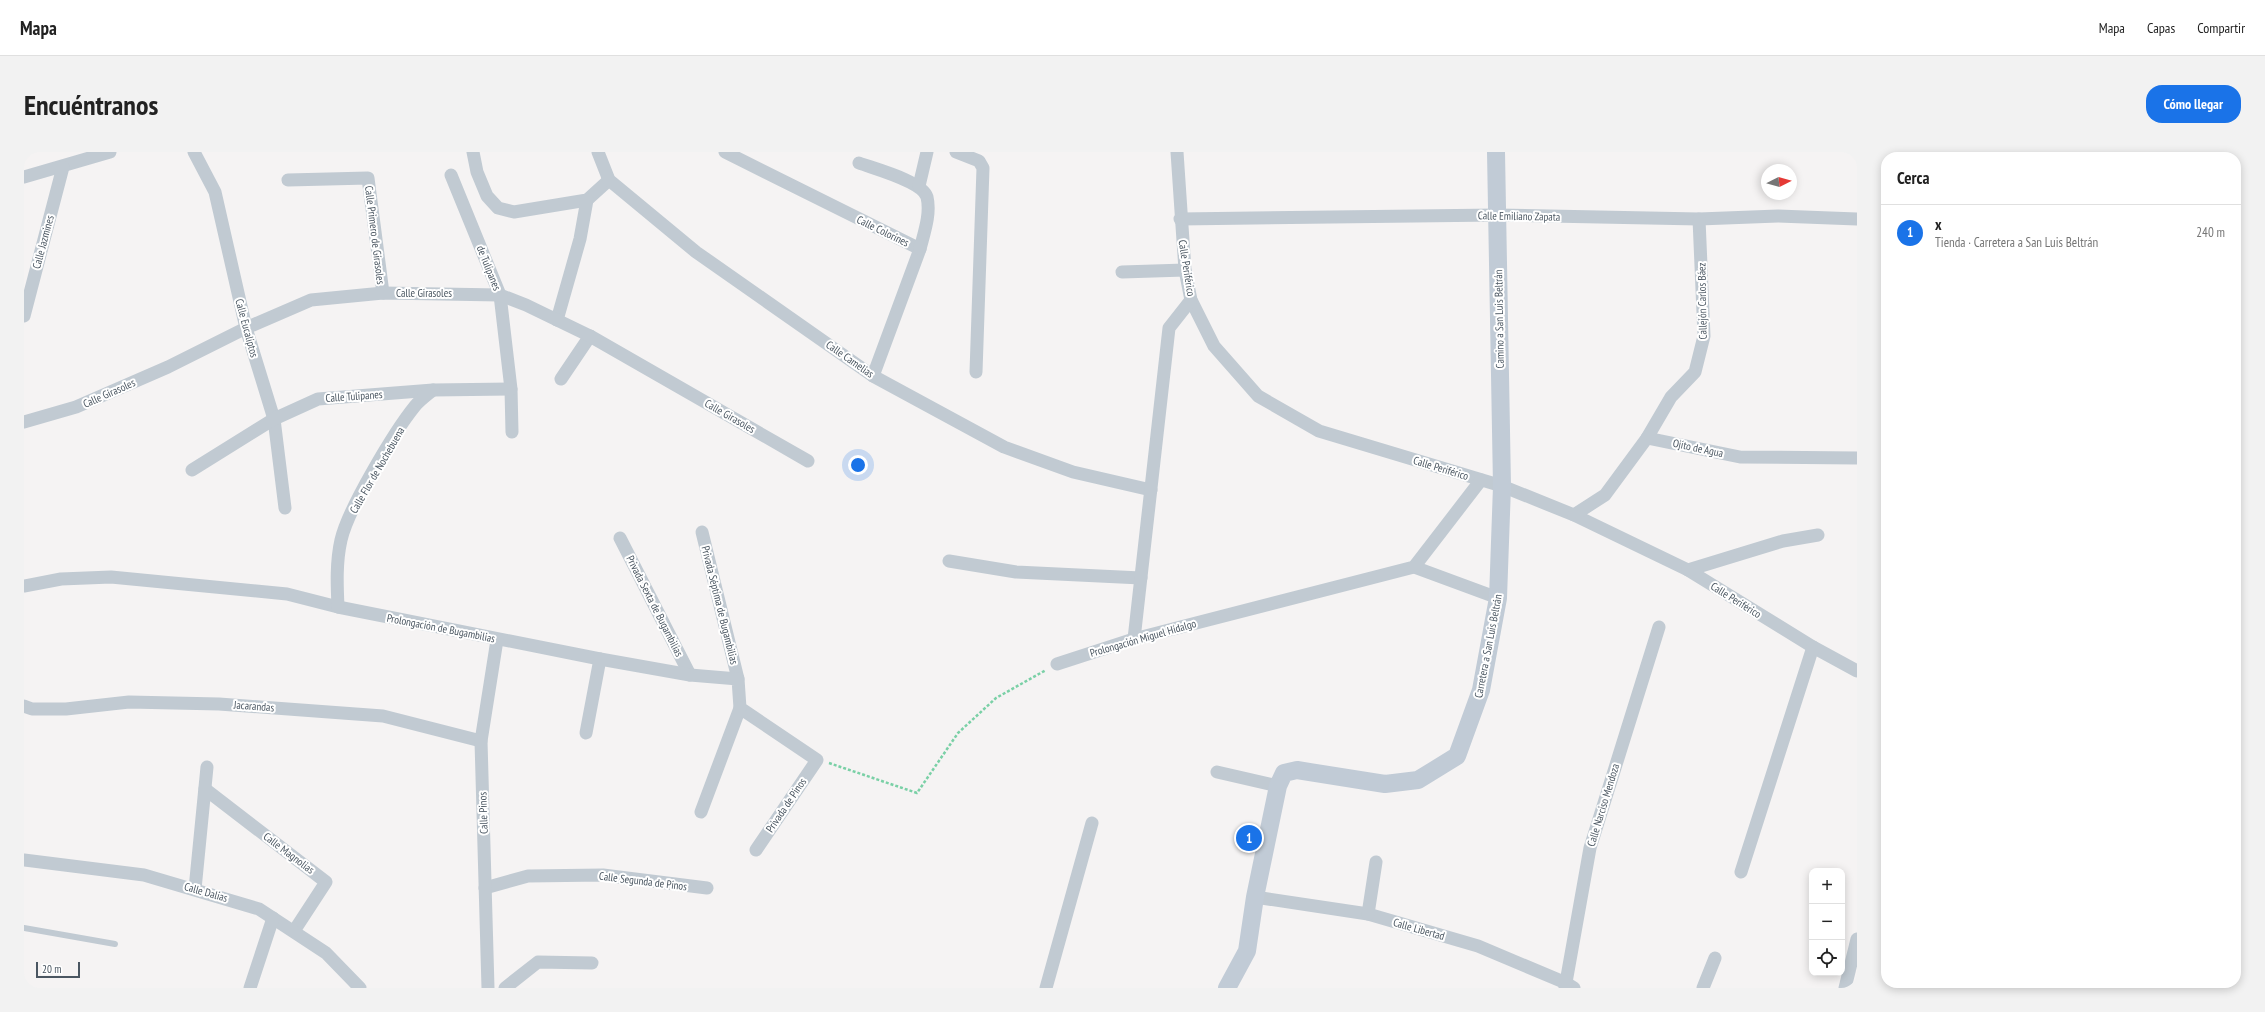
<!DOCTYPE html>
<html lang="es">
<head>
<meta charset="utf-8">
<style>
	:root { --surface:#fff; --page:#f2f2f2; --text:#222; --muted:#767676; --line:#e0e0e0; --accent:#1a73e8 }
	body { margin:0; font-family:"PT Sans Narrow",sans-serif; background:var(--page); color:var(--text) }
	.controls { position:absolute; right:12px; bottom:12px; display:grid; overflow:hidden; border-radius:8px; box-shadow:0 2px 10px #0003 }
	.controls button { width:36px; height:36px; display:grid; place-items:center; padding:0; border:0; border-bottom:1px solid var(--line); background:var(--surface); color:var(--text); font:20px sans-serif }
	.compass { position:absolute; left:1737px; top:12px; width:36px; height:36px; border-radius:50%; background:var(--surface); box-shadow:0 2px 10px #0003; rotate:84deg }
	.scale { position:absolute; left:12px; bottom:10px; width:44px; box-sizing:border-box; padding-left:4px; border:2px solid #4a5661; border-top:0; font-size:11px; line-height:14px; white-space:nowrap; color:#4a5661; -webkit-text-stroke:3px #fff; paint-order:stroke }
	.you { position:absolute; left:834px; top:313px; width:14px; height:14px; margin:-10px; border:3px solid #fff; border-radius:50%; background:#1a73e8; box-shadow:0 0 0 6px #1a73e833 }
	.badge { display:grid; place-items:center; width:26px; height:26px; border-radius:50%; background:var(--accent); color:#fff; font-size:13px; font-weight:700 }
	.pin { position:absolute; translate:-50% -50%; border:2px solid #fff; box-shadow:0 1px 4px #0006 }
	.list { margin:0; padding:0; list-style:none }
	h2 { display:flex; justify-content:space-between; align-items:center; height:52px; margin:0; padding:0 16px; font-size:17px }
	h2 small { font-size:13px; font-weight:400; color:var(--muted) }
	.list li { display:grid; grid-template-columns:26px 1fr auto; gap:12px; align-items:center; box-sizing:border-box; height:56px; padding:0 16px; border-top:1px solid var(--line) }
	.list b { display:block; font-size:15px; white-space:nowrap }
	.list p { margin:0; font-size:13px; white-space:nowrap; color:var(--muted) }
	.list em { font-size:13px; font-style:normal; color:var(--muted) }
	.icon { flex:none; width:22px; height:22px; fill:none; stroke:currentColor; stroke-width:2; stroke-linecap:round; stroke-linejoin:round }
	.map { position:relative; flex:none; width:1833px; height:836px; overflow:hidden; border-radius:16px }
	header { display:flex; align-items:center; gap:24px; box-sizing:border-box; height:56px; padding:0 20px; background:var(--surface); border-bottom:1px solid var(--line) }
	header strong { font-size:19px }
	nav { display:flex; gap:22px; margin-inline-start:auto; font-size:14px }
	.intro { display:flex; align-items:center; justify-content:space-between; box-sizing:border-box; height:96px; padding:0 24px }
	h1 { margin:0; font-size:28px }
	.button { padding:10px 18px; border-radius:16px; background:var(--accent); color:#fff; font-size:14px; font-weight:700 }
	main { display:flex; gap:24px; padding:0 24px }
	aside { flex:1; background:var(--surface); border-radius:16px; box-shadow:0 2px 10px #0003 }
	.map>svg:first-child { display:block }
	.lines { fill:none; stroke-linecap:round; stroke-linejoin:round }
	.path { stroke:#7ad0a6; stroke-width:2.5; stroke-dasharray:3 2; stroke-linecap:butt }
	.service { stroke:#c1cad2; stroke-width:6 }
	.minor { stroke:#c1cad2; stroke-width:13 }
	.secondary { stroke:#c1cbd6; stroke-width:18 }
	.labels { text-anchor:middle; stroke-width:4; stroke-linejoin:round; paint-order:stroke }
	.street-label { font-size:11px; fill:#4a5661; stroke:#fff }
</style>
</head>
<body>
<header>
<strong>Mapa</strong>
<nav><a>Mapa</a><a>Capas</a><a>Compartir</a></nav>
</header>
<div class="intro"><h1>Encuéntranos</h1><a class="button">Cómo llegar</a></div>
<main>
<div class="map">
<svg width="1833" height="836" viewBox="0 0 1833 836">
	<rect width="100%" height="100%" fill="#f5f3f3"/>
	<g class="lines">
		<path class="path" d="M805,611L893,641L934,581L972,546L1022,518"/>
		<path class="service" d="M0,776L91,792"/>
		<g class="minor">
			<path d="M170,0L191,40L222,176L250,267L261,356"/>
			<path d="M449,0L453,20L463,44L474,56L490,60L563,48L585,28"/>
			<path d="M574,0L585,28L672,100L849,224L980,295L1049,320L1127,338"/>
			<path d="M701,0L896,97L849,224"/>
			<path d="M932,0L955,9L959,16L952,220"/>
			<path d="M1153,0L1161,118L1167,148L1190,194L1234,244L1295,279L1478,334L1550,363L1664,418L1789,495L1833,519"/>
			<path d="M835,11C851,17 898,29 903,45C907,62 900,81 896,97"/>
			<path d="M427,23L476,143L487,237L488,280"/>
			<path d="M0,25L86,0"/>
			<path d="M264,28L344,26L359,141"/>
			<path d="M895,34L903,0"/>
			<path d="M1156,67L1473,63L1675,67L1754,64L1833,67"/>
			<path d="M1098,120L1161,118"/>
			<path d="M0,164L39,15"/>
			<path d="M533,168L556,87L563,48"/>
			<path d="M537,227L566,184"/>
			<path d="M0,270L52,255L144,215L222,176L287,148L359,141L476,143L502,153L566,184L784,309"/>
			<path d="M1623,286L1716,305L1833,306"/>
			<path d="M168,318L250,267L294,247L409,238L487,237"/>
			<path d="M1550,363L1581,343L1623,286L1647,245L1671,220L1680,184L1675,67"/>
			<path d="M678,380L714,527"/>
			<path d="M596,386L666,523"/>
			<path d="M925,409L992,420L1117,426"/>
			<path d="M1390,415L1474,446"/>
			<path d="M1664,418L1759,389L1794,383"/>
			<path d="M0,434L37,427L87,425L263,442L314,455L576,507L666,523L714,527L716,556L793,608L732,698"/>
			<path d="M314,455C313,433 312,410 317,388C324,357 370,280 391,254C396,248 403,243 409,238"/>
			<path d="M1110,487L1145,176L1167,148"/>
			<path d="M1033,512L1110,487L1390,415L1457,328"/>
			<path d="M0,554L8,557H42L105,550L195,552L359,564L457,589"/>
			<path d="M562,581L576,507"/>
			<path d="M1193,620L1254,634"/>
			<path d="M181,637L302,730L270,779"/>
			<path d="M677,660L716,556"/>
			<path d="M0,708L120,723L235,757L302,801L336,836"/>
			<path d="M1717,720L1789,495"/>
			<path d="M461,736L504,724L579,723L683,736"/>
			<path d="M171,737L183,615"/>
			<path d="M1231,745L1344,762L1454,794L1542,831L1550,836"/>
			<path d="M1344,762L1352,710"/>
			<path d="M226,836L249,766"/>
			<path d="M464,836L457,589L473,488"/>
			<path d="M481,836L514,810L568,811"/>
			<path d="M1022,836L1068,671"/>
			<path d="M1541,836L1566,696L1635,475"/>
			<path d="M1679,836L1691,806"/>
			<path d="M1821,836L1833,787"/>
		</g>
		<path class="secondary" d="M1203,836L1223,799L1231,745L1254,634L1260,621L1273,618L1361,632L1394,628L1433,604L1457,538L1474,446L1478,334L1472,0"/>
	</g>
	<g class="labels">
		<g class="street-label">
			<text transform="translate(1495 64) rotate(1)" y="4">Calle Emiliano Zapata</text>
			<text transform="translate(859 79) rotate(26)" y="4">Calle Colorines</text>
			<text transform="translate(351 83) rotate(83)" y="4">Calle Primero de Girasoles</text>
			<text transform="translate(19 90) rotate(-75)" y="4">Calle Jazmines</text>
			<text transform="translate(465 116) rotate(68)" y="4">de Tulipanes</text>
			<text transform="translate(1163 116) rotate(81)" y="4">Calle Periférico</text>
			<text x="400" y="145">Calle Girasoles</text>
			<text transform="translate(1678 149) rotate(-91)" y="4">Callejón Carlos Báez</text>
			<text transform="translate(1475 167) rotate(-91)" y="4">Camino a San Luis Beltrán</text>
			<text transform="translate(223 176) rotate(75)" y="4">Calle Eucaliptos</text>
			<text transform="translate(826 207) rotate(35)" y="4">Calle Camelias</text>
			<text transform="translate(85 241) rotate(-24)" y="4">Calle Girasoles</text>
			<text transform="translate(330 244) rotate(-4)" y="4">Calle Tulipanes</text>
			<text transform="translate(706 264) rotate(30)" y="4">Calle Girasoles</text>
			<text transform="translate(1674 296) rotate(12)" y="4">Ojito de Agua</text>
			<text transform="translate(1417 316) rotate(17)" y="4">Calle Periférico</text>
			<text transform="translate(353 318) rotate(-60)" y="4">Calle Flor de Nochebuena</text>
			<text transform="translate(1712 448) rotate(32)" y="4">Calle Periférico</text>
			<text transform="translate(696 453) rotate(76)" y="4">Privada Séptima de Bugambilias</text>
			<text transform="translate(631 454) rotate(63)" y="4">Privada Sexta de Bugambilias</text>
			<text transform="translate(417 476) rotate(11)" y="4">Prolongación de Bugambilias</text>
			<text transform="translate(1119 486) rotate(-16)" y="4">Prolongación Miguel Hidalgo</text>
			<text transform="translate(1464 494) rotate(-79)" y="4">Carretera a San Luis Beltrán</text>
			<text transform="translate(230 554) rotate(4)" y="4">Jacarandas</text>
			<text transform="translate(762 653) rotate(-56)" y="4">Privada de Pinos</text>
			<text transform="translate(1579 653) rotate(-73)" y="4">Calle Narciso Mendoza</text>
			<text transform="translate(459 661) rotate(-92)" y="4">Calle Pinos</text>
			<text transform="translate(265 701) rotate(37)" y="4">Calle Magnolias</text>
			<text transform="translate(619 729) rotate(7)" y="4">Calle Segunda de Pinos</text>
			<text transform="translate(182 740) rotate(16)" y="4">Calle Dalias</text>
			<text transform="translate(1395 777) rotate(16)" y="4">Calle Libertad</text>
		</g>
	</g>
</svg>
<div class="controls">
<button>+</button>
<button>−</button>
<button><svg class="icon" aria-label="locate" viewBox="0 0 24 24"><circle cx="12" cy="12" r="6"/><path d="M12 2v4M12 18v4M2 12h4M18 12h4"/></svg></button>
</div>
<svg class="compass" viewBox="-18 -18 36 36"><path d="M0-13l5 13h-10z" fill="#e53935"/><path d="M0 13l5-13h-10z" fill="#767676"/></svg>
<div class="scale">20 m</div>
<div class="you"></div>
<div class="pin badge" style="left:1225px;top:686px">1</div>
</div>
<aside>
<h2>Cerca<small></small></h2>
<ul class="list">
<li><span class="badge">1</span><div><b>x</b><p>Tienda · Carretera a San Luis Beltrán</p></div><em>240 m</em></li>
</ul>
</aside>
</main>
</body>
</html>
